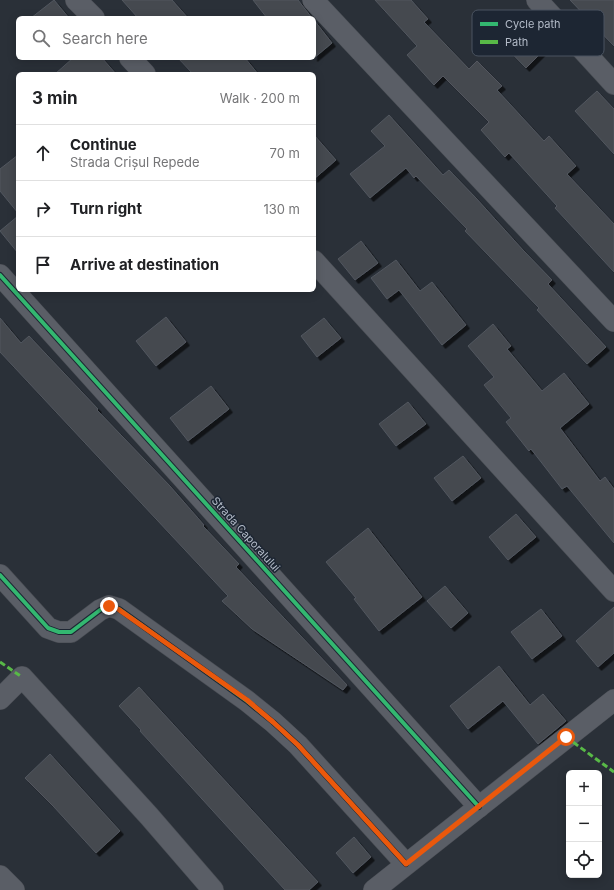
<!DOCTYPE html>
<html lang="en">
<head>
<meta charset="utf-8">
<style>
	:root { --surface:#fff; --page:#f6f6f6; --text:#202124; --muted:#757577; --line:#e0e0e0 }
	body { margin:0; font-family:Inter,sans-serif; background:var(--page); color:var(--text) }
	.controls { position:absolute; right:12px; bottom:12px; display:grid; overflow:hidden; border-radius:6px; box-shadow:0 2px 10px #0003 }
	.controls button { width:36px; height:36px; display:grid; place-items:center; padding:0; border:0; border-bottom:1px solid var(--line); background:var(--surface); color:var(--text); font:20px sans-serif }
	.stop { position:absolute; width:12px; height:12px; margin:-9px; border:3px solid #ea580c; border-radius:50%; background:#fff }
	.stop.end { background:#ea580c; border-color:#fff; box-shadow:0 1px 4px #0008 }
	.list { margin:0; padding:0; list-style:none }
	h2 { display:flex; justify-content:space-between; align-items:center; height:52px; margin:0; padding:0 16px; font-size:17px }
	h2 small { font-size:13px; font-weight:400; color:var(--muted) }
	.list li { display:grid; grid-template-columns:26px 1fr auto; gap:12px; align-items:center; box-sizing:border-box; height:56px; padding:0 16px; border-top:1px solid var(--line) }
	.list b { display:block; font-size:15px; white-space:nowrap }
	.list p { margin:0; font-size:13px; white-space:nowrap; color:var(--muted) }
	.list em { font-size:13px; font-style:normal; color:var(--muted) }
	.icon { flex:none; width:22px; height:22px; fill:none; stroke:currentColor; stroke-width:2; stroke-linecap:round; stroke-linejoin:round }
	.map { position:relative; flex:none; width:614px; height:890px; overflow:hidden }
	.search { position:absolute; background:var(--surface); box-shadow:0 2px 10px #0003; left:16px; top:16px; width:300px; height:44px; display:flex; align-items:center; gap:10px; box-sizing:border-box; padding:0 14px; border-radius:6px; color:var(--muted); font-size:15px }
	.panel { position:absolute; background:var(--surface); box-shadow:0 2px 10px #0003; left:16px; top:72px; width:300px; height:220px; border-radius:6px }
	.map>svg:first-child { display:block }
	.building { fill:#444950; stroke:#52575f; filter:url(#shadow) }
	.lines { fill:none; stroke-linecap:round; stroke-linejoin:round }
	.minor-casing { stroke:#484c53; stroke-width:22 }
	.minor { stroke:#5a5e66; stroke-width:21 }
	.quiet { stroke:#58b947; stroke-width:3; stroke-dasharray:6 3; stroke-linecap:butt }
	.cycleway-casing { stroke:#1d2633; stroke-width:6 }
	.cycleway { stroke:#33b770; stroke-width:4 }
	.route { stroke:#ea580c; stroke-width:5 }
	.labels { text-anchor:middle; stroke-width:3; stroke-linejoin:round; paint-order:stroke }
	.street-label { font-size:11px; fill:#b4bcc9; stroke:#1d2633 }
	.key { fill:#1d2633; stroke:#4a5360; stroke-width:1 }
	.key-label { font-size:11px; fill:#b4bcc9 }
</style>
</head>
<body>
<div class="map">
<svg width="614" height="890" viewBox="0 0 614 890">
	<defs>
		<filter id="shadow"><feDropShadow dx="3.5" dy="3.5" stdDeviation="0" flood-color="#0009"/></filter>
	</defs>
	<rect width="100%" height="100%" fill="#2a3038"/>
	<g class="building">
		<path d="M54,0L69,18H31Z"/>
		<path d="M122,0H172L188,18H138Z"/>
		<path d="M253,0H298L312,18H267Z"/>
		<path d="M375,0H411L428,19L424,22L469,69L477,61L502,86L497,90L544,141L549,136L576,166L567,174L614,224V272L555,208L557,206L509,153L505,157L481,130L489,122L443,76L434,85L407,55L417,46Z"/>
		<path d="M570,0H614V46L591,22Z"/>
		<path d="M527,12L554,40L526,68L499,40Z"/>
		<path d="M314,20L332,43L314,58Z"/>
		<path d="M73,58H102L116,74H55Z"/>
		<path d="M178,58H245L258,74H193Z"/>
		<path d="M597,91L614,109V154L575,111Z"/>
		<path d="M389,115L443,175L449,170L476,198L523,250L552,280L548,284L606,347L587,364L537,310L539,308L465,231L467,229L416,176L414,178L406,168L370,198L350,174L385,146L371,131Z"/>
		<path d="M314,135L336,160L314,179Z"/>
		<path d="M18,155V213L0,191V169Z"/>
		<path d="M18,216V253L0,231Z"/>
		<path d="M361,241L378,263L355,280L338,259Z"/>
		<path d="M396,260L420,291L432,282L466,325L442,345L399,290L387,299L371,278Z"/>
		<path d="M166,317L186,342L156,366L136,341Z"/>
		<path d="M0,318L21,343L29,336L98,409L97,410L170,486L204,525L203,526L239,564L236,567L347,685L343,690L252,629L222,601L228,596L0,352Z"/>
		<path d="M324,318L341,338L317,357L301,336Z"/>
		<path d="M493,324L511,346L507,349L542,391L564,373L589,404L560,428L600,481L605,477L614,489V543L567,486L562,489L531,449L529,451L506,422L511,418L484,385L494,377L468,346Z"/>
		<path d="M211,386L229,409L188,441L170,418Z"/>
		<path d="M408,402L426,424L396,446L379,424Z"/>
		<path d="M463,456L481,478L452,501L434,478Z"/>
		<path d="M516,514L536,537L508,560L489,537Z"/>
		<path d="M368,528L422,597L379,631L354,599L356,598L326,562Z"/>
		<path d="M445,586L468,613L451,628L427,601Z"/>
		<path d="M614,607V653L598,667L576,641Z"/>
		<path d="M541,609L562,636L532,659L511,632Z"/>
		<path d="M499,666L530,705L543,694L566,721L538,744L503,701L468,729L450,706Z"/>
		<path d="M139,687L318,882L309,890H285L140,731L141,730L119,706Z"/>
		<path d="M50,754L120,831L96,853L54,807L25,778Z"/>
		<path d="M354,837L371,857L353,873L336,853Z"/>
	</g>
	<g class="lines">
		<defs>
			<g id="minor">
				<path d="M76,0L94,18"/>
				<path d="M313,0L614,321"/>
				<path d="M537,0L614,84"/>
				<path d="M130,58L145,74"/>
				<path d="M314,261L614,591"/>
				<path d="M0,275L479,807"/>
				<path d="M0,575L48,628L59,632H71L100,610L109,606L119,609L247,701L273,722L298,745L406,864"/>
				<path d="M0,699L22,677L149,816L213,890"/>
				<path d="M0,876L14,890"/>
				<path d="M374,890L614,700"/>
			</g>
		</defs>
		<use href="#minor" class="minor-casing"/>
		<use href="#minor" class="minor"/>
		<g class="quiet">
			<path d="M0,662L22,677"/>
			<path d="M566,737L614,772"/>
		</g>
		<defs>
			<g id="cycleway">
				<path d="M0,275L479,807"/>
				<path d="M0,575L48,628L59,632H71L100,610L109,606L119,609L247,701L273,722L298,745L406,864"/>
			</g>
		</defs>
		<use href="#cycleway" class="cycleway-casing"/>
		<use href="#cycleway" class="cycleway"/>
	</g>
	<g class="lines">
		<path class="route" d="M109,606L118,609L247,700L273,722L298,745L406,864L566,737"/>
	</g>
	<g class="labels">
		<g class="street-label">
			<text transform="translate(246 534) rotate(48)" y="4">Strada Caporalului</text>
		</g>
	</g>
	<rect x="472" y="10" width="132" height="46" rx="6" class="key"/>
	<rect x="480" y="22" width="18" height="4" fill="#33b770"/>
	<rect x="480" y="40" width="18" height="4" fill="#58b947"/>
	<g class="key-label">
		<text x="505" y="28">Cycle path</text>
		<text x="505" y="46">Path</text>
	</g>
</svg>
<div class="controls">
<button>+</button>
<button>−</button>
<button><svg class="icon" aria-label="locate" viewBox="0 0 24 24"><circle cx="12" cy="12" r="6"/><path d="M12 2v4M12 18v4M2 12h4M18 12h4"/></svg></button>
</div>
<div class="stop" style="left:566px;top:737px"></div>
<div class="stop end" style="left:109px;top:606px"></div>
<div class="search"><svg class="icon" aria-label="search" viewBox="0 0 24 24"><circle cx="10" cy="10" r="6"/><path d="M15 15l6 6"/></svg>Search here</div>
<section class="panel">
<h2>3 min<small>Walk · 200 m</small></h2>
<ul class="list">
<li><svg class="icon" aria-label="ahead" viewBox="0 0 24 24"><path d="M12 20V5M6 11l6-6 6 6"/></svg><div><b>Continue</b><p>Strada Crișul Repede</p></div><em>70 m</em></li>
<li><svg class="icon" aria-label="right" viewBox="0 0 24 24"><path d="M7 20v-9h11M14 6l5 5-5 5"/></svg><div><b>Turn right</b></div><em>130 m</em></li>
<li><svg class="icon" aria-label="arrive" viewBox="0 0 24 24"><path d="M6 21V4h12l-3 4 3 4H6"/></svg><div><b>Arrive at destination</b></div></li>
</ul>
</section>
</div>
</body>
</html>
